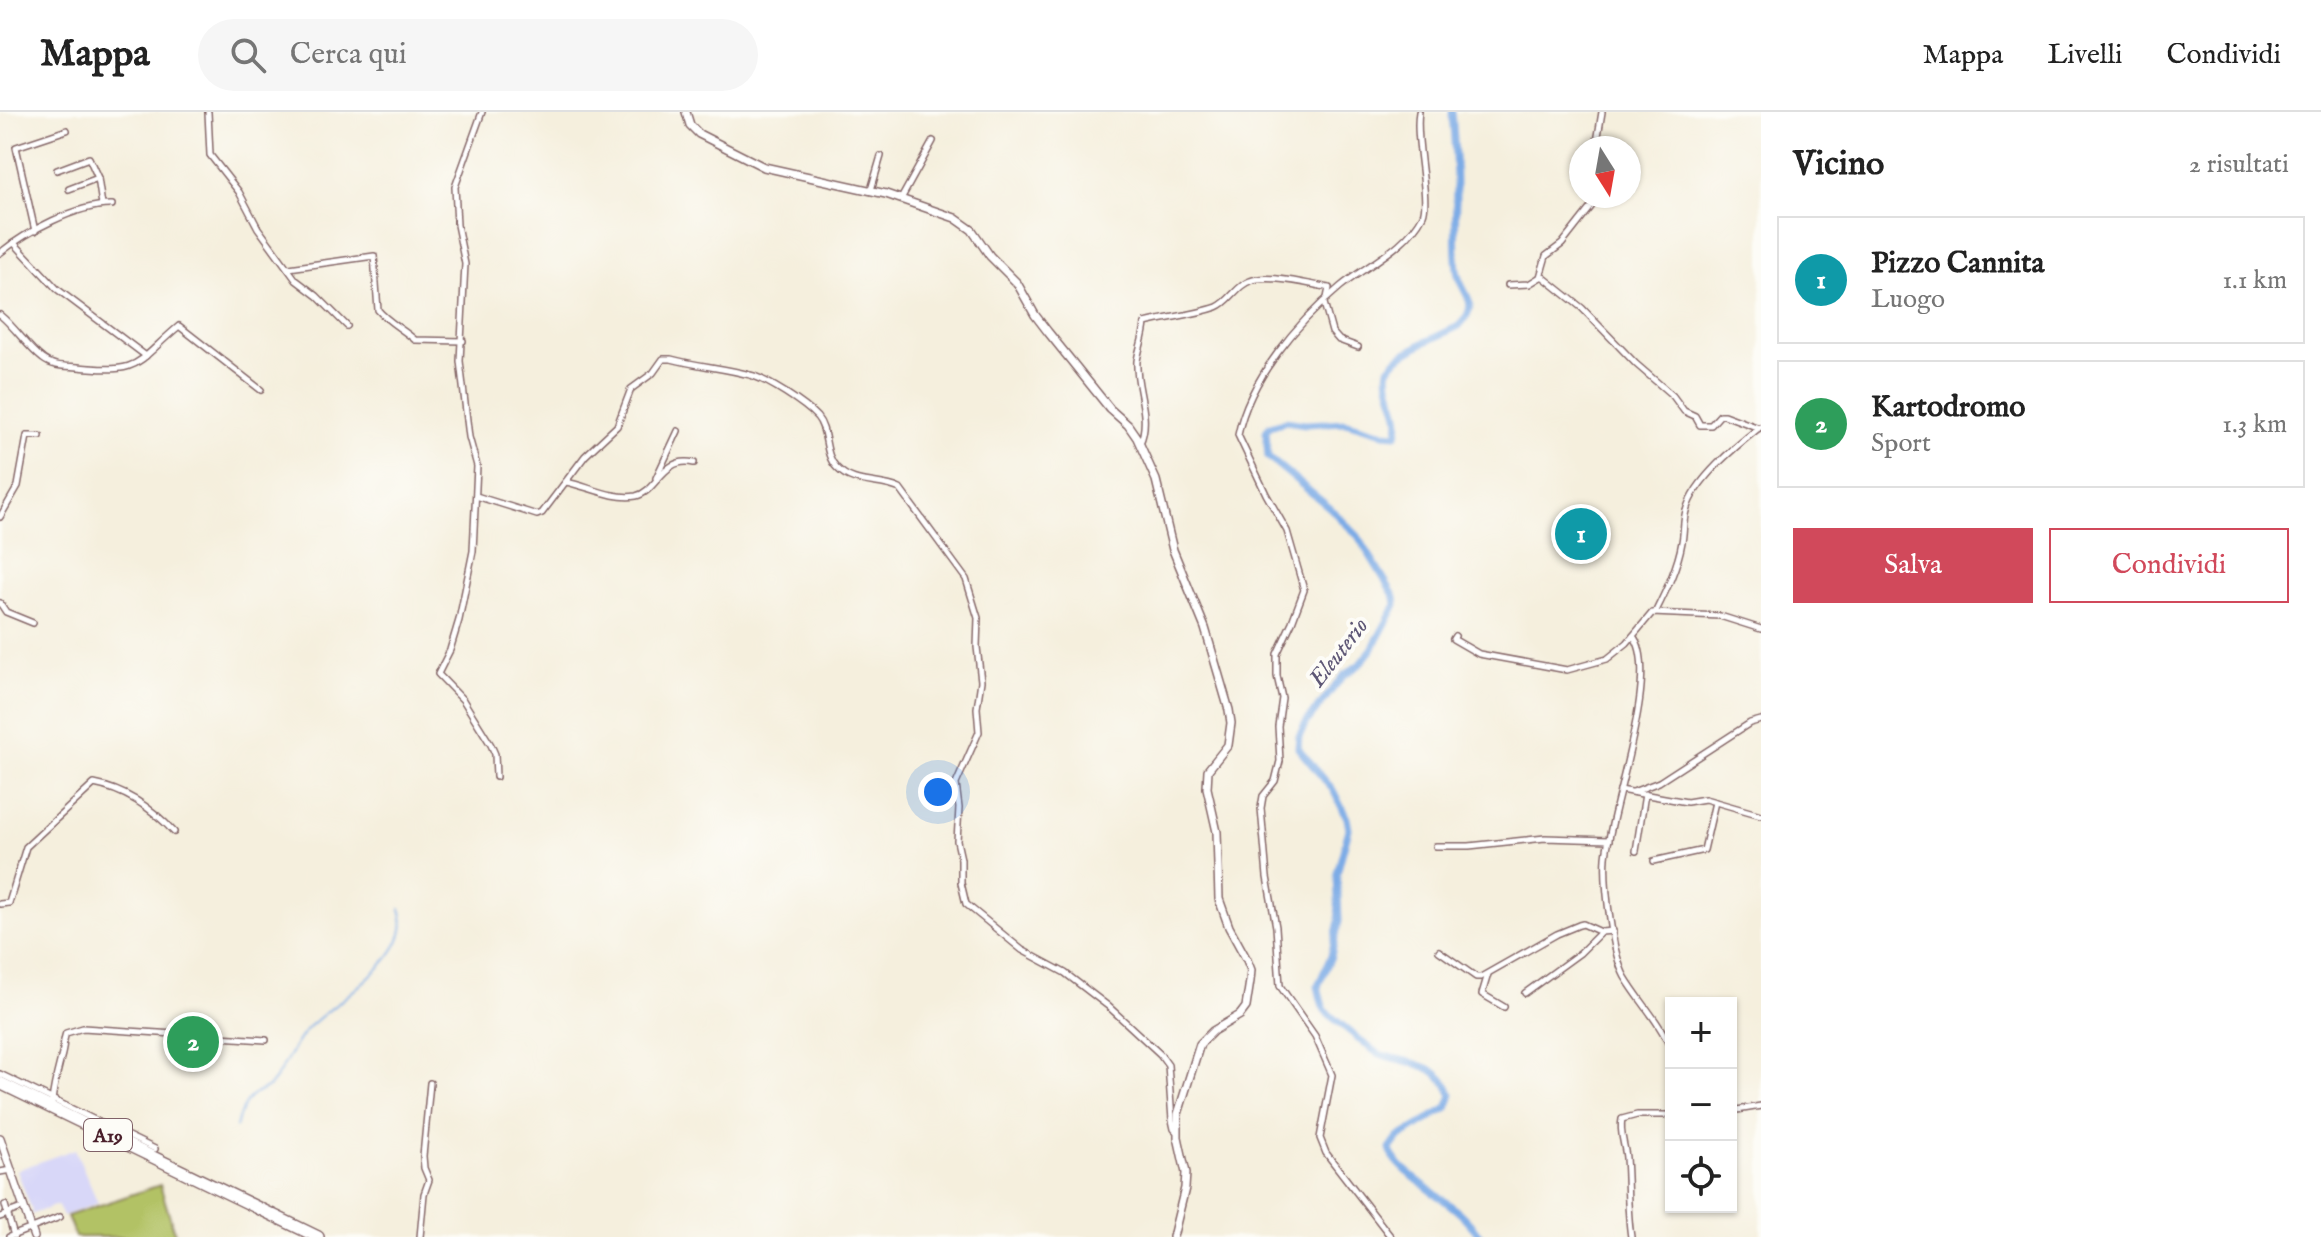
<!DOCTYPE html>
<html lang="it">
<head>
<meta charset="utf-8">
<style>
	:root { --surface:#fff; --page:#f6f6f6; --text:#222; --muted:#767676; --line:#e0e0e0; --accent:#d1495b }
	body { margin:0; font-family:"IM FELL English",serif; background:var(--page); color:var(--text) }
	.controls { position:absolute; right:24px; bottom:24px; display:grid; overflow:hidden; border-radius:0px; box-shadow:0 2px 6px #0004 }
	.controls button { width:72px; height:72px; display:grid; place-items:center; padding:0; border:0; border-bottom:2px solid var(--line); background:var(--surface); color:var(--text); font:40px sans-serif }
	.compass { position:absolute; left:1569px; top:24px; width:72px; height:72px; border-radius:50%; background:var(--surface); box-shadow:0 2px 6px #0004; rotate:169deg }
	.you { position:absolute; left:938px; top:680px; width:28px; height:28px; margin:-20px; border:6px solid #fff; border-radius:50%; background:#1a73e8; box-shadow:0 0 0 12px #1a73e833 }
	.badge { display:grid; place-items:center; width:52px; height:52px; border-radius:50%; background:var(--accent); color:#fff; font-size:26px; font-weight:700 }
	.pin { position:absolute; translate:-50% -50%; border:4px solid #fff; box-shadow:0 2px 8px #0006 }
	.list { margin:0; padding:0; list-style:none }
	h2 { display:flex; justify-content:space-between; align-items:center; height:104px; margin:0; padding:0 32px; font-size:34px }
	h2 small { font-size:26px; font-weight:400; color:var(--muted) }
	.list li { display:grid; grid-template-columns:52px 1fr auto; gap:24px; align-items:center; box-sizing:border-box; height:128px; margin:0 16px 16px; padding:0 16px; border:2px solid var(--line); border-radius:0px }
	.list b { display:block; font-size:30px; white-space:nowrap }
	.list p { margin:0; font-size:26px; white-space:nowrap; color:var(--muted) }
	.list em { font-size:26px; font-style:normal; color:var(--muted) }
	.actions { display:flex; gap:16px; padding:24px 32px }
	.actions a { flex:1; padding:18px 0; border:2px solid var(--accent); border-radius:0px; text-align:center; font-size:28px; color:var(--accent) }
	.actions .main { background:var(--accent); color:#fff }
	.icon { flex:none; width:44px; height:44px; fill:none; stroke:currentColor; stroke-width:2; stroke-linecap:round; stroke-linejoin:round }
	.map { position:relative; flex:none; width:1761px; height:1125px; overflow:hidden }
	header { display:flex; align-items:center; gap:48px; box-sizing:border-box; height:112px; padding:0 40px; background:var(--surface); border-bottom:2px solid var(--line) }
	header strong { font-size:38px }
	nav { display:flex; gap:44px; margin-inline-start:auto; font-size:28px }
	.search { width:560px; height:72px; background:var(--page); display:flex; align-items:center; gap:20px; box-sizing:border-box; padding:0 28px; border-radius:44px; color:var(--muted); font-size:30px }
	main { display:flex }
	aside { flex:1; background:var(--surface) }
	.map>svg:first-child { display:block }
	.built { fill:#d8d7f8 }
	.green { fill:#b2c265; stroke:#7e7048; stroke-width:2 }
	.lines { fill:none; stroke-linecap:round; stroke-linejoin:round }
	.stream { stroke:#7cabe6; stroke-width:2 }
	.river { stroke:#7cabe6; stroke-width:7 }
	.street-casing { stroke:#866869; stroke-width:8 }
	.secondary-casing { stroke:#866869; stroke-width:10 }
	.highway-casing { stroke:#866869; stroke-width:14 }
	.street { stroke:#fff; stroke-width:5 }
	.secondary { stroke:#fff; stroke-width:7 }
	.highway { stroke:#fff; stroke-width:11 }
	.labels { text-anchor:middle; stroke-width:8; stroke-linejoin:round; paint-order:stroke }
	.shield { fill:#fdfcf7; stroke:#806168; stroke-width:2 }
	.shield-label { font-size:20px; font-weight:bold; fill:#4a1f2b }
	.water-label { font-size:24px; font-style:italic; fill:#5e5776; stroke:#fdfcf7 }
</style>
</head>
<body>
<header>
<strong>Mappa</strong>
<div class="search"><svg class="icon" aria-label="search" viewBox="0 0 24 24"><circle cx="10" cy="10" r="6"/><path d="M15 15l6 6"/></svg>Cerca qui</div>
<nav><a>Mappa</a><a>Livelli</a><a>Condividi</a></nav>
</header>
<main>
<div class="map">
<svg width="1761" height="1125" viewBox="0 0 1761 1125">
	<rect width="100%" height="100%" fill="#fdfcf7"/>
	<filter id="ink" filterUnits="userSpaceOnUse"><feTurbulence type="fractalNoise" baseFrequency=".0125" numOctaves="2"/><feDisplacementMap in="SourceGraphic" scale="16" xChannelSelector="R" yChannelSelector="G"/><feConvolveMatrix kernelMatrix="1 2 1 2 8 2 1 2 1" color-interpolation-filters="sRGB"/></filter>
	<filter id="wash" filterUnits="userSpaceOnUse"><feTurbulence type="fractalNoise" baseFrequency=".006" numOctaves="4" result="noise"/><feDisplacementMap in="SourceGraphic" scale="32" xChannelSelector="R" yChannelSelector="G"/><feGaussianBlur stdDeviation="1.8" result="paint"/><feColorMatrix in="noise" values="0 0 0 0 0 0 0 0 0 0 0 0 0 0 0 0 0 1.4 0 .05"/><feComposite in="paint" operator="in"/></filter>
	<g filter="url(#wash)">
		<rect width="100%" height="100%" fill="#f5efdd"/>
		<path class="built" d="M75,1037L98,1091L63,1104L57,1093L30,1103L32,1099L17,1058Z"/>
		<path class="green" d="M160,1073L176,1125H75L67,1104Z"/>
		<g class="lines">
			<path class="stream" d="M236,1015C239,1004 243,991 253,983C258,980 265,978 269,974C282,962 292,933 307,917C334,889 419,843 400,797"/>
			<path class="river" d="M1452,0C1454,25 1456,50 1456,76C1456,103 1454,131 1457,158C1460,183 1483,188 1459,214L1423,231L1398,246L1389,256C1384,279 1405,298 1397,322L1383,321L1345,310L1305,312L1286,309L1270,314L1266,319L1268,345L1330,396L1358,424L1395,485L1396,493L1372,537L1359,553L1343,564L1306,611L1299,624L1298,636L1333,678L1347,706L1349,717L1337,761L1339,809L1331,844L1318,874C1320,881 1321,892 1325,898C1329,903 1374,940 1379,942C1408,952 1439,949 1452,983L1447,996L1398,1026L1390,1037C1393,1055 1439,1083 1455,1097C1465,1105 1473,1115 1481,1125"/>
		</g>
	</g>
	<g filter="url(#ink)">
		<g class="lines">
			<defs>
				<g id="street">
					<path d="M208,0L210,43L239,80L258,116L296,168L317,184L347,214"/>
					<path d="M482,0L455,75L457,113L465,152L460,249L469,325L477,354L473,439L459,508L450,538L438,562L463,588L491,633L495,642L496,665"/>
					<path d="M1596,36L1602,0"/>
					<path d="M57,58L89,46L98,66L102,93"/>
					<path d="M69,77L98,66"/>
					<path d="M871,78L881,44"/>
					<path d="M901,87L933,29"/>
					<path d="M35,119L16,35L67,18"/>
					<path d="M14,131L57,177L146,244"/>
					<path d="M0,141C26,120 77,92 112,93"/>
					<path d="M289,156L374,144L378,198C388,210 404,218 415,228L463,229"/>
					<path d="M1540,165L1546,144L1562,132L1595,90L1597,84"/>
					<path d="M1508,173L1529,172L1542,164L1582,196L1636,252L1673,284L1684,299L1695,304L1700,313H1711L1720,303H1724L1759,316"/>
					<path d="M1324,191L1332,220L1339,228L1358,235"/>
					<path d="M0,203C16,216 27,235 43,247C53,255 66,254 78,255C142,262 135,251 179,214L261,278"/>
					<path d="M1140,331C1152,305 1135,276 1137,249C1139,236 1144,225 1145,211C1168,205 1194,203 1217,195C1230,190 1237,173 1250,169C1268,162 1310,172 1329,176L1327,186"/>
					<path d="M656,366L678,319"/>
					<path d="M566,370C587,374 614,388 636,384C658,379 662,344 694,351"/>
					<path d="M476,384L537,403L542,401L585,344L617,314L631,277L653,261L663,247H671C697,254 724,256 750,263C767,267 805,292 817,305C829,319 823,342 837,356C854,374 879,367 900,377L966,467L978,506L977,535L981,569L977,596L979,620L956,672L959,696L957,729L961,747V771L966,792L1022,838L1065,861L1108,894L1160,942L1168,953L1172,1008L1174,1017L1177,1020"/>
					<path d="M0,405L18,374L27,324H40"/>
					<path d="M0,491L6,500L33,511"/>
					<path d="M1655,501C1666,479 1678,454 1682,430C1684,420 1683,409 1686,399C1694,368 1736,334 1760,315"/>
					<path d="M1455,524L1453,527L1479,542L1567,558L1607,547L1627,531L1652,501L1720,504L1761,517"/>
					<path d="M1633,524C1662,558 1610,698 1606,745C1604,772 1612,842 1625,865C1640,890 1660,910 1671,937"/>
					<path d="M1620,678L1687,690L1705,687L1761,703"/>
					<path d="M1633,680L1659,670L1750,611L1761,608"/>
					<path d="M1436,734H1469L1545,726L1609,728"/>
					<path d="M1636,739L1645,682"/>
					<path d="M1654,749L1704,738L1715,690"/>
					<path d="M0,792L9,791L26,735L94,672C126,678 152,696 174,720"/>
					<path d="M1439,839L1476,865H1481L1557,822L1579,813L1583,812L1601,820L1613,819"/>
					<path d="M1488,862L1482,882L1504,895"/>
					<path d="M1525,881L1580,841L1601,820"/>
					<path d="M0,962L155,1037"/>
					<path d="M52,989C54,971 58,958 62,942C64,935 63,928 66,921L83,916L266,928"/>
					<path d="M1731,999L1761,994"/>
					<path d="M0,1060L11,1058"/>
					<path d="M5,1093L14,1124"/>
					<path d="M8,1101L19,1097"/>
					<path d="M0,1105L8,1102"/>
					<path d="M9,1125L60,1105"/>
					<path d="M420,1125L424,1082L429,1068L424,1056L423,1044L430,971"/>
					<path d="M1391,1125L1326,1041L1320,1026L1332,963L1315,924L1280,874L1276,815L1267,765L1261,696L1263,684L1275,669L1280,649L1278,614L1282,586L1277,564V542L1292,510L1304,478L1287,419L1266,382L1238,323C1249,267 1298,210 1340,175C1368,152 1406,136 1423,103C1430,87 1414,25 1419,0"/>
					<path d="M1631,1125C1627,1099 1628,1073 1626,1046C1625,1033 1619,1020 1622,1007L1637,1003H1671"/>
				</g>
				<g id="secondary">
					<path d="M686,0L690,13L699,22L764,55L886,82L955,106L972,118L990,144L1017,171L1035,203L1048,220L1110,297L1128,313L1137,326L1156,368L1173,438L1205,516L1229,598L1231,611L1228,633L1208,658L1207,676L1217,720L1219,787L1229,815L1247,848L1251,858L1250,869L1246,895L1240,903L1213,919L1200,932L1178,1002V1025L1186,1061L1185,1076L1173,1125"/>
					<path d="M0,1026L34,1125"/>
				</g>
				<path id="highway" d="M0,971L318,1125"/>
			</defs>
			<use href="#street" class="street-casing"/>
			<use href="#secondary" class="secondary-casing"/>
			<use href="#highway" class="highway-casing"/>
			<use href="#street" class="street"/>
			<use href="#secondary" class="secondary"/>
			<use href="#highway" class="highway"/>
		</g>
	</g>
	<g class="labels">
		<rect class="shield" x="84" y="1007" width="48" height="32" rx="6"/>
		<g class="shield-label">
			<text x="108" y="1030">A19</text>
		</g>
		<g class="water-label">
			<text transform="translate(1338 540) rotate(-52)" y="8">Eleuterio</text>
		</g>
	</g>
</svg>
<div class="controls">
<button>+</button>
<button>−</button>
<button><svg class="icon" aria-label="locate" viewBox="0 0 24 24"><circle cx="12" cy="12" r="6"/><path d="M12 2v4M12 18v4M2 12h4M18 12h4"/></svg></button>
</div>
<svg class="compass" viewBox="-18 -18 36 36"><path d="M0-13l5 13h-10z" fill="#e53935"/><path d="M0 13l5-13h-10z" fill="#767676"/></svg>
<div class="you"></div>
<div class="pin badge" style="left:1581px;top:422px;background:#0f9aa8">1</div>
<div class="pin badge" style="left:193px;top:930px;background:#2e9e5b">2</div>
</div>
<aside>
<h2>Vicino<small>2 risultati</small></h2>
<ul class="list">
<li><span class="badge" style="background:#0f9aa8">1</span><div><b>Pizzo Cannita</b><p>Luogo</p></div><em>1.1 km</em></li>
<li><span class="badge" style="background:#2e9e5b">2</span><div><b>Kartodromo</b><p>Sport</p></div><em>1.3 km</em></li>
</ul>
<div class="actions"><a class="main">Salva</a><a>Condividi</a></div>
</aside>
</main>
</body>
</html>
